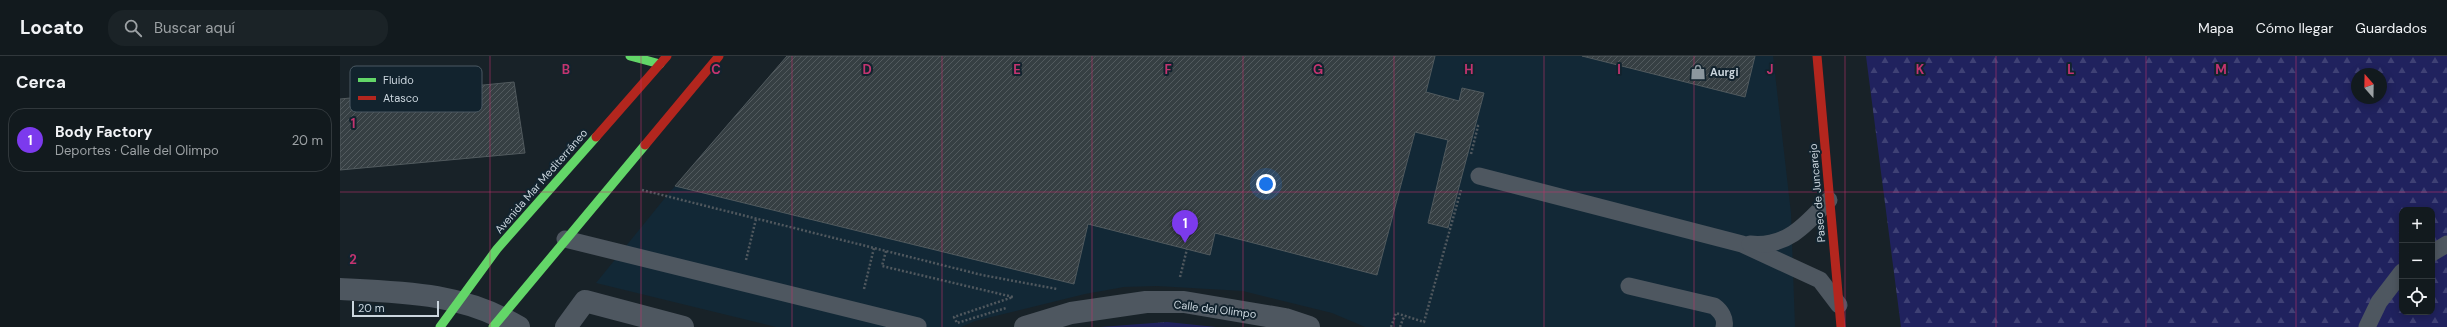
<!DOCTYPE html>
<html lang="es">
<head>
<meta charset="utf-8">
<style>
	:root { --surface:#121a1e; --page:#1b2327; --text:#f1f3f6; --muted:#9ca1a4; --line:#31383c; --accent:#7c3aed }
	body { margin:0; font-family:"DM Sans",sans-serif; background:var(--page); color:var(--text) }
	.controls { position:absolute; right:12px; bottom:12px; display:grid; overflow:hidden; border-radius:8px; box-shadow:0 2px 10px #0003 }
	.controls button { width:36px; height:36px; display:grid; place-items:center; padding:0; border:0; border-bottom:1px solid var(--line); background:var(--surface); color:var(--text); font:20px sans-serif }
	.compass { position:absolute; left:2011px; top:12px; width:36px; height:36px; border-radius:50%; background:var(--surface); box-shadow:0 2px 10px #0003; rotate:340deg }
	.scale { position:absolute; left:12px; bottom:10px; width:87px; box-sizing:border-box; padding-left:4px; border:2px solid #cbd6de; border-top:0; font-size:11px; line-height:14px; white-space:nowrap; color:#cbd6de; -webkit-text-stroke:3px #12232e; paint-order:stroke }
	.you { position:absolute; left:926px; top:128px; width:14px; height:14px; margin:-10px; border:3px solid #fff; border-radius:50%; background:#1a73e8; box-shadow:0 0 0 6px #1a73e833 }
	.badge { display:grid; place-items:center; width:26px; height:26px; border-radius:50%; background:var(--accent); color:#fff; font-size:13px; font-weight:700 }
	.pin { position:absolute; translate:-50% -33px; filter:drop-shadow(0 1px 2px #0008) }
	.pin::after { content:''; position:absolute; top:21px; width:14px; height:12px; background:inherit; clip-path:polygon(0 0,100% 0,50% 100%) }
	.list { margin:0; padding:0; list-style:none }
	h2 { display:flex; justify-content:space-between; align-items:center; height:52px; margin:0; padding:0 16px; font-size:17px }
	h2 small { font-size:13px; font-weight:400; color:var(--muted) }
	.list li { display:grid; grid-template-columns:26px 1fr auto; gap:12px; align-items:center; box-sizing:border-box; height:64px; margin:0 8px 8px; padding:0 8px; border:1px solid var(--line); border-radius:16px }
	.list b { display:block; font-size:15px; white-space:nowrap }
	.list p { margin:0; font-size:13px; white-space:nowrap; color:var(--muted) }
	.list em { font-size:13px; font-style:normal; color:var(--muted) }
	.icon { flex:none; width:22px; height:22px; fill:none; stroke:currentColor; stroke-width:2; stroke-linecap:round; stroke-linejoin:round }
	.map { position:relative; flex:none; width:2107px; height:271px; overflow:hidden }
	header { display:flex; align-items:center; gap:24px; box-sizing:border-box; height:56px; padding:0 20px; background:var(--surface); border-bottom:1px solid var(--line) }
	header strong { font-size:19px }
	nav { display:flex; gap:22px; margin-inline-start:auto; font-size:14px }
	.search { width:280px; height:36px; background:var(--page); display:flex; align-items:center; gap:10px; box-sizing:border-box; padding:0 14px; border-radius:16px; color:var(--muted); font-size:15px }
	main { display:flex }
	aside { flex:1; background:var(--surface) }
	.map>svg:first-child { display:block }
	.built { fill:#122836 }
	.grass { fill:url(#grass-tufts) }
	.forest { fill:url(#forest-firs); fill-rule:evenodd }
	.building { fill:url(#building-hatch); stroke:#515a5e }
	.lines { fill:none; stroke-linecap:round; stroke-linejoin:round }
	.path { stroke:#50585e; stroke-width:2.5; stroke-dasharray:2 2; stroke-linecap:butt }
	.lane { stroke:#4e5760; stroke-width:17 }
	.street { stroke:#4e5760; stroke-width:22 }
	.fast { stroke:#63d668; stroke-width:9 }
	.jam { stroke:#b3261e; stroke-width:9 }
	.grid { fill:none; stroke:#c3346f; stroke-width:1; stroke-opacity:0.55 }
	.labels { text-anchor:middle; stroke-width:4; stroke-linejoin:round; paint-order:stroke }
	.poi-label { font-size:11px; font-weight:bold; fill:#cbd6de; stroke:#12232e; text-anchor:start }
	.street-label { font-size:11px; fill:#cbd6de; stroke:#12232e }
	.key { fill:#12232e; stroke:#4a5963; stroke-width:1 }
	.key-label { font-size:11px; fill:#cbd6de }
	.grid-label { font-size:13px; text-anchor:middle; font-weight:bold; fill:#c3346f; stroke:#12232e; stroke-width:4; stroke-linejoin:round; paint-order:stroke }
</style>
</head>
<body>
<header>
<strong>Locato</strong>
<div class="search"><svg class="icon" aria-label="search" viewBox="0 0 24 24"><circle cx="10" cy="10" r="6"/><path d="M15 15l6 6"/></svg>Buscar aquí</div>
<nav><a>Mapa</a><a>Cómo llegar</a><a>Guardados</a></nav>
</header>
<main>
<aside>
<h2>Cerca<small></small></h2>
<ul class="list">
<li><span class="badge">1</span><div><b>Body Factory</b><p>Deportes · Calle del Olimpo</p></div><em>20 m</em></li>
</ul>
</aside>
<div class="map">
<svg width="2107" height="271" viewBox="0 0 2107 271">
	<defs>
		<pattern id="grass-tufts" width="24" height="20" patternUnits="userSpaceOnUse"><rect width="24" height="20" fill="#20225e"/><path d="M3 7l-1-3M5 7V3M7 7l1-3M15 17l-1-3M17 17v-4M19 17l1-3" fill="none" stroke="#3f4175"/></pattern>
		<pattern id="forest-firs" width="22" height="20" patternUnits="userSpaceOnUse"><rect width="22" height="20" fill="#20225e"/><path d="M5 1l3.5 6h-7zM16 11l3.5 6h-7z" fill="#3f4175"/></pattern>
		<pattern id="building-hatch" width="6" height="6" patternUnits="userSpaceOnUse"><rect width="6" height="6" fill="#363f43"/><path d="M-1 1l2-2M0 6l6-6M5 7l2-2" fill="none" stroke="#525a5e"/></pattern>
	</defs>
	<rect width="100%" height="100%" fill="#182228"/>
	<path class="built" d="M447,0H1433L1451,157L1455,271H1025L992,257L903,235L817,230L784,231L745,238L635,265L621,271H436L256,227L329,137Z"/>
	<path class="grass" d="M827,266L876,271H760Z"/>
	<path class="forest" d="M1526,0H2107V271H1561ZM2017,18H2041V42H2017ZM2062,154H2092V256H2062Z"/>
	<g class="building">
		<path d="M447,0H1095L1086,36L1119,45L1122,32L1144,37L1108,172L1088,167L1108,84L1075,76L1037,219L875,177L870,199L748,168L734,228L335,130Z"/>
		<path d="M1242,0H1415L1405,41Z"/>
		<path d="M174,26L185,97L0,114V43Z"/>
	</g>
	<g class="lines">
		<g class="path">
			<path d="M1131,98L1138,70L1136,69"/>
			<path d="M302,134L642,219L717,233"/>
			<path d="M546,195L542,210L673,241L614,261L617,267L666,252"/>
			<path d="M406,204L416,163"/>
			<path d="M840,221L847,193"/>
			<path d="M524,233L534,192"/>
			<path d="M1051,271L1056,257L1084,266L1121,134"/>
			<path d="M1060,271L1064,260"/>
		</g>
		<g class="lane">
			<path d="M1139,120L1402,188L1480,224L1499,249"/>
			<path d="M225,183L578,270"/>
			<path d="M1410,188C1446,192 1466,169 1489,144"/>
			<path d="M2092,197L2107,188"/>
			<path d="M1289,230L1374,250C1381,255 1386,263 1384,271"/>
			<path d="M2027,271L2039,246L2062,216"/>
		</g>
		<g class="street">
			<path d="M0,233C64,236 123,237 179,271"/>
			<path d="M226,271L245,245L343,271"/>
			<path d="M685,271L731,257L806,246H844L945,263L969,271"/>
		</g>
		<g class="fast">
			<path d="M290,0L320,8"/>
			<path d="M100,271L157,193L256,81"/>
			<path d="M153,271L305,89"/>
		</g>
		<g class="jam">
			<path d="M1477,0L1501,271"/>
			<path d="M256,81L327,0"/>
			<path d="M305,89L379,0"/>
		</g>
	</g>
	<path class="grid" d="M150,0V271M301,0V271M452,0V271M602,0V271M752,0V271M903,0V271M1054,0V271M1204,0V271M1354,0V271M1505,0V271M1656,0V271M1806,0V271M1956,0V271M0,136H2107"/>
	<defs>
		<symbol id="shop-bare" viewBox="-9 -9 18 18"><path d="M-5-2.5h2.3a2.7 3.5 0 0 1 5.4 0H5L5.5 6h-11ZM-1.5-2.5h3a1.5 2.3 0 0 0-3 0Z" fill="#8c979e" stroke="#12232e" stroke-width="2.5" paint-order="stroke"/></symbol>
	</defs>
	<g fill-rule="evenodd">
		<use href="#shop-bare" x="1347" y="5" width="22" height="22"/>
	</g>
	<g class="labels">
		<g class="poi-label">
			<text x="1370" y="20">Aurgi</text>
		</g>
		<g class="street-label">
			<text transform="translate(201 125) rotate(-49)" y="4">Avenida Mar Mediterráneo</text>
			<text transform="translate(1477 137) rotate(-95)" y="4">Paseo de Juncarejo</text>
			<text transform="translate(875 253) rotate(7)" y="4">Calle del Olimpo</text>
		</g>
	</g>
	<rect x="10" y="10" width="132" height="46" rx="6" class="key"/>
	<rect x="18" y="22" width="18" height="4" fill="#63d668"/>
	<rect x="18" y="40" width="18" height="4" fill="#b3261e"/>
	<g class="key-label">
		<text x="43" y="28">Fluido</text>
		<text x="43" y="46">Atasco</text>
	</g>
	<g class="grid-label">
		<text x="226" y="18">B</text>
		<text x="376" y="18">C</text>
		<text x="527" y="18">D</text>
		<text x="677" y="18">E</text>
		<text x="828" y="18">F</text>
		<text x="978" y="18">G</text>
		<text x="1129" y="18">H</text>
		<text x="1279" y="18">I</text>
		<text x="1430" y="18">J</text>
		<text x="1580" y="18">K</text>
		<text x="1731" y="18">L</text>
		<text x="1881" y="18">M</text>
		<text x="13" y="72">1</text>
		<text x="13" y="208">2</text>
	</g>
</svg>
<div class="controls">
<button>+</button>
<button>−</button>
<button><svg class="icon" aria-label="locate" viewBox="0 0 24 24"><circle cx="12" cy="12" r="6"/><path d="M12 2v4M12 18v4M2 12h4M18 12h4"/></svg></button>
</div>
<svg class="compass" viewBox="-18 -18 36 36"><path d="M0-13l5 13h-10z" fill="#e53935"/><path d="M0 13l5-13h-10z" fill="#9ca1a4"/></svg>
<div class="scale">20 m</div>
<div class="you"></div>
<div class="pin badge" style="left:845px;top:187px">1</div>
</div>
</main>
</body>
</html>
